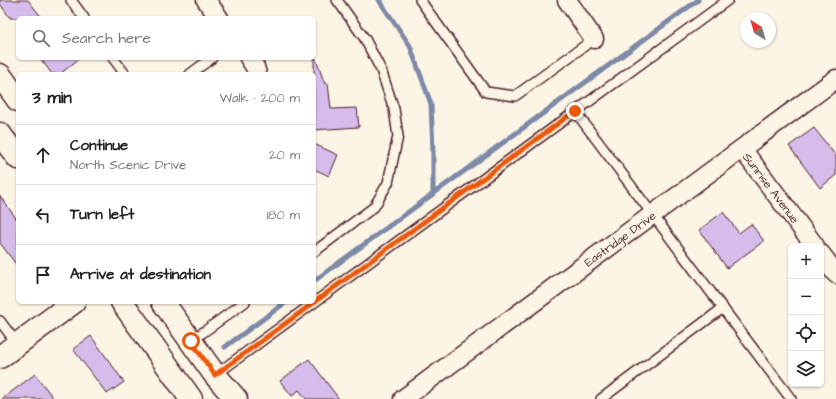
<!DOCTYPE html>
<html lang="en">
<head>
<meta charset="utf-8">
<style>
	:root { --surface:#fff; --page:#f6f6f6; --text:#222; --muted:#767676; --line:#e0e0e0 }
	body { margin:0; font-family:"Architects Daughter",sans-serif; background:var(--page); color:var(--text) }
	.controls { position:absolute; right:12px; bottom:12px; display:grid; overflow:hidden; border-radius:6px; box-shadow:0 1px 3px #0004 }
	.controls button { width:36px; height:36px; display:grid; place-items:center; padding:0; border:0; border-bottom:1px solid var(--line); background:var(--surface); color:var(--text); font:20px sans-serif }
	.compass { position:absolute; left:740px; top:12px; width:36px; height:36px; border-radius:50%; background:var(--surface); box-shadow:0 1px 3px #0004; rotate:323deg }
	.stop { position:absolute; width:12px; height:12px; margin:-9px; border:3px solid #ea580c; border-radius:50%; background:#fff }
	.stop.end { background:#ea580c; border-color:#fff; box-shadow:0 1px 4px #0008 }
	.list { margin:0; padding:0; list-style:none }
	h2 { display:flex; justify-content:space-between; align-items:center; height:52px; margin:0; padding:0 16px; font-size:17px }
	h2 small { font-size:13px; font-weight:400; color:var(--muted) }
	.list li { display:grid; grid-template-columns:26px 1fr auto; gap:12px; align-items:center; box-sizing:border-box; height:60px; padding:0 16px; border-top:1px solid var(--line) }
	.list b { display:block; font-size:15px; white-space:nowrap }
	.list p { margin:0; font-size:13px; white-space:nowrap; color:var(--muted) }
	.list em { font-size:13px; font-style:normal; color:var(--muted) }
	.icon { flex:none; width:22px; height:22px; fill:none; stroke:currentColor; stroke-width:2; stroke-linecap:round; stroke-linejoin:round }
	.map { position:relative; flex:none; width:836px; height:399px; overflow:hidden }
	.search { position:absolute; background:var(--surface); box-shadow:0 1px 3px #0004; left:16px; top:16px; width:300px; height:44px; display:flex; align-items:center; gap:10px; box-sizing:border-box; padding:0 14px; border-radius:6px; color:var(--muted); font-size:15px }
	.panel { position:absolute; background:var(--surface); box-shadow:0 1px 3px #0004; left:16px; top:72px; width:300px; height:232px; border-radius:6px }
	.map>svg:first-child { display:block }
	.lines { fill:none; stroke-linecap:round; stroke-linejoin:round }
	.stream { stroke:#7c89a7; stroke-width:5 }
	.building { fill:#d6bceb; stroke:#4a1f2b }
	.service-casing { stroke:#4a1f2b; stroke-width:12 }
	.minor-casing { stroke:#4a1f2b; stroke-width:21 }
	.tertiary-casing { stroke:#4a1f2b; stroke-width:25 }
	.secondary-casing { stroke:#4a1f2b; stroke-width:25 }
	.service { stroke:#fcf5e5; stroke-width:9 }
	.minor { stroke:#fcf5e5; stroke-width:18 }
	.tertiary { stroke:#fcf5e5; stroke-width:22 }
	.secondary { stroke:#fcf5e5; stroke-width:22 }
	.route { stroke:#ea580c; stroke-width:5 }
	.labels { text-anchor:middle; stroke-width:3; stroke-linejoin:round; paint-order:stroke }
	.street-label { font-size:12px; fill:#4a1f2b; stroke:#fcf5e5 }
</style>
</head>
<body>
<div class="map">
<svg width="836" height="399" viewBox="0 0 836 399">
	<rect width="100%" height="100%" fill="#fcf5e5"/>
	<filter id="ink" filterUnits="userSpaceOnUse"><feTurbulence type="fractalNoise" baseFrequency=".025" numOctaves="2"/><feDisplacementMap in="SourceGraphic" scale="8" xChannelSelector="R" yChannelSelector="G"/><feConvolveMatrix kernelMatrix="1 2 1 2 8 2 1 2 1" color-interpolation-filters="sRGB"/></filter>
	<g filter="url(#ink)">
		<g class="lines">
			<g class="stream">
				<path d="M379,0L410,46L431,104L433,150V194"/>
				<path d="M314,281L698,0"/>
				<path d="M225,347L286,302"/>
			</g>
		</g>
		<g class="building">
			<path d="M0,0H28L42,18H10L0,4Z"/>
			<path d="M314,57H315L325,84L328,83L331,109L357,108L359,127L314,130Z"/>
			<path d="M40,58H80L60,74H52Z"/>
			<path d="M814,128L836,156V175L820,188L789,146Z"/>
			<path d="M314,144L338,155L329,176L314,169Z"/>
			<path d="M0,196L18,221V267L0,243Z"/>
			<path d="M723,212L739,233L751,224L764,241L727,268L699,230Z"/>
			<path d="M91,336L124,382L107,394L73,349Z"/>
			<path d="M309,359L339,399H306L299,390L292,396L280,381Z"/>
			<path d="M35,374L54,399H2Z"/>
		</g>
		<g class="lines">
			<defs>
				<g id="service">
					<path d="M71,0L84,18"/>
					<path d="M420,0L486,92L515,96L594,39"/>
					<path d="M113,58L125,74"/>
					<path d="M190,74L212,58"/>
					<path d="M575,111L791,399"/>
					<path d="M314,252L374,207L388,183L398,136L394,109L381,70L365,39L337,0"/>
					<path d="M0,321L17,344"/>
					<path d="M191,341L245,302"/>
					<path d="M215,375L728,0"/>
					<path d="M601,399L723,308"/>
				</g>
				<g id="minor">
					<path d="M206,0L219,18"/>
					<path d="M567,0L594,39"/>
					<path d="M249,58L255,67L257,74"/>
					<path d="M742,149L815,246"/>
					<path d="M821,254L836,274"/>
					<path d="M403,399L836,79"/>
				</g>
				<path id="tertiary" d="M0,357L74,302"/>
				<g id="secondary">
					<path d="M0,75L18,100"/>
					<path d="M0,134L18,158"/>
					<path d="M122,302L191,399"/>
					<path d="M163,302L215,375L236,399"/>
				</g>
			</defs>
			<use href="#service" class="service-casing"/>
			<use href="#minor" class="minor-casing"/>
			<use href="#tertiary" class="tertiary-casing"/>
			<use href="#secondary" class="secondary-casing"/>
			<use href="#service" class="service"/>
			<use href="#minor" class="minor"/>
			<use href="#tertiary" class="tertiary"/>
			<use href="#secondary" class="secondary"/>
		</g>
	</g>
	<g class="lines" filter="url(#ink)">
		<path class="route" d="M191,341L215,375L575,111"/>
	</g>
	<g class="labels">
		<g class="street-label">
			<text transform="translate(771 188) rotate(53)" y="4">Sunrise Avenue</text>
			<text transform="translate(620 239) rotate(-36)" y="4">Eastridge Drive</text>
		</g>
	</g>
</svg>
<div class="controls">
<button>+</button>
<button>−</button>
<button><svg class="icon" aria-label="locate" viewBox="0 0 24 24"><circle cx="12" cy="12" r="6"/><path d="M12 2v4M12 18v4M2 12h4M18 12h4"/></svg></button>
<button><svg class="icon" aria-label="layers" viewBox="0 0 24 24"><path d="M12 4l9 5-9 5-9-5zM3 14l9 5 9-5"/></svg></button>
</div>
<svg class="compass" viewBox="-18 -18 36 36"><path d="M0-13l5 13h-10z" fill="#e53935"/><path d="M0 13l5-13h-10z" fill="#767676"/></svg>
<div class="stop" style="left:191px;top:341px"></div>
<div class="stop end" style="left:575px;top:111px"></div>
<div class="search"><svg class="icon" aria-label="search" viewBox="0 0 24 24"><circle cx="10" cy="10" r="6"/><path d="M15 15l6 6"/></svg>Search here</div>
<section class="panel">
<h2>3 min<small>Walk · 200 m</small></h2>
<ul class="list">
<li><svg class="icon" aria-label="ahead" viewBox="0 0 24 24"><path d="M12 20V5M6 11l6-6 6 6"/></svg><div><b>Continue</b><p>North Scenic Drive</p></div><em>20 m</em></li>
<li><svg class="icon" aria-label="left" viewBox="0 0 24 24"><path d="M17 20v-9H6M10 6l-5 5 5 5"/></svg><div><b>Turn left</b></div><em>180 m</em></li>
<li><svg class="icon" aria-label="arrive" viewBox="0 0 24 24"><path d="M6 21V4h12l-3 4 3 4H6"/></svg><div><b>Arrive at destination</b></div></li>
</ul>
</section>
</div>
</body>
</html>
